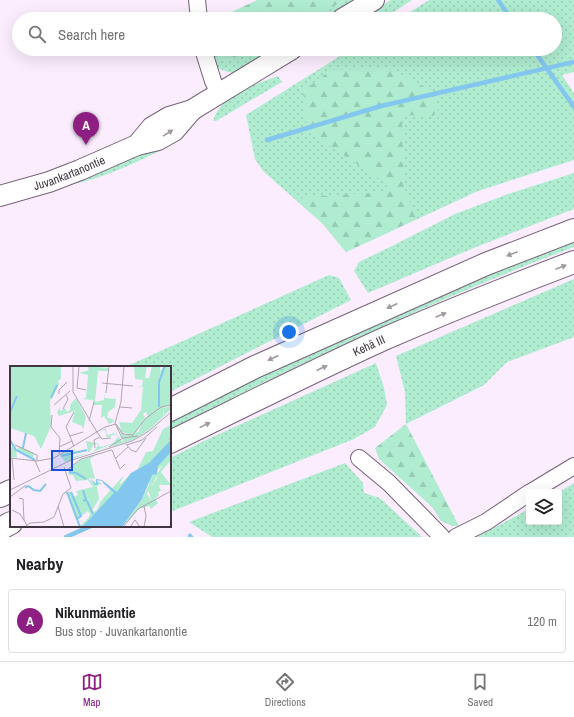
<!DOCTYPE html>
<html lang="en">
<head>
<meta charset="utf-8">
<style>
	:root { --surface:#fff; --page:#f6f6f6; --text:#202124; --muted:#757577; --line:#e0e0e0; --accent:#8d1f82 }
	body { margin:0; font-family:"Archivo Narrow",sans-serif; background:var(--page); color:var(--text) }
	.controls { position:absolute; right:12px; bottom:12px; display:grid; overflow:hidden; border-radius:4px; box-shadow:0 4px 16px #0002 }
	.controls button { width:36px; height:36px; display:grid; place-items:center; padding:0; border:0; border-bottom:1px solid var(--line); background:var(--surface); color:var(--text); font:20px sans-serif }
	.you { position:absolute; left:289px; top:332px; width:14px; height:14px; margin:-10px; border:3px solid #fff; border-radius:50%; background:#1a73e8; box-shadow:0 0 0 6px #1a73e833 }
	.badge { display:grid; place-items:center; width:26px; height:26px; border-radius:50%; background:var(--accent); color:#fff; font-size:13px; font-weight:700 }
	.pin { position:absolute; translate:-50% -33px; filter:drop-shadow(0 1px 2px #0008) }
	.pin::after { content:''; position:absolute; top:21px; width:14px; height:12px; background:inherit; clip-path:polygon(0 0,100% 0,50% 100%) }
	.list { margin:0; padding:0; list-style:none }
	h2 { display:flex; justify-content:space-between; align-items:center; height:52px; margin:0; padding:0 16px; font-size:17px }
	h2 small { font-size:13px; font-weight:400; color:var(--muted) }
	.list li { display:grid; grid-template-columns:26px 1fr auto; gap:12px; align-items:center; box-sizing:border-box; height:64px; margin:0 8px 8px; padding:0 8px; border:1px solid var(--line); border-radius:4px }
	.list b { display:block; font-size:15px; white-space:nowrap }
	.list p { margin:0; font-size:13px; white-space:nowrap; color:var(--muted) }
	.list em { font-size:13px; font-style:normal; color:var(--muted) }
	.icon { flex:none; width:22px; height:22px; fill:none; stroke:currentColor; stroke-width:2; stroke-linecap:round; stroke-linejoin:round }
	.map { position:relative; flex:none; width:574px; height:537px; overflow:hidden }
	.search { position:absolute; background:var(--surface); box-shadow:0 4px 16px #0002; left:12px; right:12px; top:12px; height:44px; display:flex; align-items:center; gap:10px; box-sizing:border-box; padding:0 14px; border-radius:22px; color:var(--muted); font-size:15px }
	.sheet { height:124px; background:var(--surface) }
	nav { display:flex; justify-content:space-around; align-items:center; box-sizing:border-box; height:56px; border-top:1px solid var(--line); background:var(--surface); font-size:11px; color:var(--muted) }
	nav a { display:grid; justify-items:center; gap:2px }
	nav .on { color:var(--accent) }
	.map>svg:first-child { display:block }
	.grass { fill:url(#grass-dots) }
	.forest { fill:url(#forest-firs) }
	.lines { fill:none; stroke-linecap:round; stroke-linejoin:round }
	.stream { stroke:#84c7ee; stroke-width:4.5 }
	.minor-casing { stroke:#77627a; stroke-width:18 }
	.major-casing { stroke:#77627a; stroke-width:22 }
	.highway-casing { stroke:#77627a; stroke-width:24 }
	.minor { stroke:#fff; stroke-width:16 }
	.major { stroke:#fff; stroke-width:20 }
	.highway { stroke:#fff; stroke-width:22 }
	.oneway { fill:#a09aa0 }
	.labels { text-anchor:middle; stroke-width:3.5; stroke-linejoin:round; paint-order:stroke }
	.street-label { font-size:12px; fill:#403641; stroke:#fff }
	.inset-river { fill:none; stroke:#84c7ee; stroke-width:2 }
	.inset-road { fill:none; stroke:#b0a4b2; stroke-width:1 }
	.view { fill:#1d4ed8; fill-opacity:0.15; stroke:#1d4ed8; stroke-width:2 }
	.inset-edge { fill:none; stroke:#403641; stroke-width:2 }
</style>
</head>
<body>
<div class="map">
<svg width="574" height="537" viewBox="0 0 574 537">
	<defs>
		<pattern id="grass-dots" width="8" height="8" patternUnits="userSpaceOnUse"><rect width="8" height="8" fill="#afecd0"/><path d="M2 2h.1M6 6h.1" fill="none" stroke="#98cbb4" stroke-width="1.8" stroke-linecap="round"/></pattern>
		<pattern id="forest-firs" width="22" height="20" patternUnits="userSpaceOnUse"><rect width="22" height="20" fill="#afecd0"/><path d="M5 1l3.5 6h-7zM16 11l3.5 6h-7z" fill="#98cbb4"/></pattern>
	</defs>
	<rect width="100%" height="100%" fill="#fbedfd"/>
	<g class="grass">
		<path d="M345,0H356L323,19H303L312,18Z"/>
		<path d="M391,0H412L383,19H359Z"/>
		<path d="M429,0H574V72L562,75L574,93V160L478,191L346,252L322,223L263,171L255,159L246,115L351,49H555V19H399Z"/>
		<path d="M250,49H273L233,73C219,70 216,68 211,55L226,62Z"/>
		<path d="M278,76L282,82L216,121H213C222,93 253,85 278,76Z"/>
		<path d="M168,145V147L166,148C137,162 106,177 74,184L76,181C107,168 137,156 168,145Z"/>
		<path d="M574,173V209L476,247L368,293L354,271L359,262L390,247L455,214L508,194Z"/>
		<path d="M574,241V247C436,299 302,362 170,429V421C300,355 437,293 574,241Z"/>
		<path d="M329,275L339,278L351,300L170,392V367H125Z"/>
		<path d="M574,279V337L507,362L484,385L406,424L405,392L396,356Z"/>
		<path d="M376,363L384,388L387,405L375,427L354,439L170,512V458L206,440Z"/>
		<path d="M345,463L363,483L364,493L380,498L422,537H212L189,522Z"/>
		<path d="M574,483V537H477L529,509V522H559V492Z"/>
	</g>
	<g class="forest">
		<path d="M257,0H345L312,18L303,19H217Z"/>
		<path d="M210,49H250L226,62L211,55Z"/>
		<path d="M389,69L427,88L435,98L438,110L433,116L402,115L404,187L417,219L346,252L322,223L298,202L303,197L386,192L387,184L307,131L303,91L331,70Z"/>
		<path d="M406,424L459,526H452L441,521L432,507L379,459L375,448Z"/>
	</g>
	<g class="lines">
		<g class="stream">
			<path d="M498,0L511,19"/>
			<path d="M533,49L574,107"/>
			<path d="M267,140L381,106L574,62"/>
			<path d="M190,536L191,537"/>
			<path d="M66,537L91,526"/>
		</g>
		<defs>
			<g id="minor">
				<path d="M197,0L199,19"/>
				<path d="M203,49L213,81L219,94"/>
				<path d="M359,458L389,483L442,537"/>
				<path d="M531,492L574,466"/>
				<path d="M456,537L486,522L529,493"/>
			</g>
			<g id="major">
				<path d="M342,19L374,0"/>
				<path d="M137,145L152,127L169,117L192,110L292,49"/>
				<path id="s1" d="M0,196L49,182L80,170L137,145L158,140L174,131L192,110"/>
			</g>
			<g id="highway">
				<path d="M170,410L255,367L486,264L574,230"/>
				<path id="s2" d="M170,442C242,407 313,371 386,338C448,311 511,286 574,262"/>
				<path d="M0,496L11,491"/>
				<path d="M0,529L11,523"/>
			</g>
		</defs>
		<use href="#minor" class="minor-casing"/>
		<use href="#major" class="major-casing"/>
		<use href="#highway" class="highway-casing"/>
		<use href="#minor" class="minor"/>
		<use href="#major" class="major"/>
		<use href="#highway" class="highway"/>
	</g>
	<defs><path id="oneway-solid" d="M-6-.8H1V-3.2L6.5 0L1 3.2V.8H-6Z"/></defs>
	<g class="oneway">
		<use href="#oneway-solid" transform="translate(168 133) rotate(-32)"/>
		<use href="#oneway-solid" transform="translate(512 254) rotate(159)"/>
		<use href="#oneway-solid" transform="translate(561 267) rotate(-21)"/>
		<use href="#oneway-solid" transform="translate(392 306) rotate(156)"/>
		<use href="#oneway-solid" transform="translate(441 315) rotate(-23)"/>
		<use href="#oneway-solid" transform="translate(273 358) rotate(156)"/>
		<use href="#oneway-solid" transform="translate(322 368) rotate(-25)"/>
		<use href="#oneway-solid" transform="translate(205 425) rotate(-26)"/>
	</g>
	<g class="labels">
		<g class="street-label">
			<text dy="4" stroke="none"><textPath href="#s1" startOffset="73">Juvankartanontie</textPath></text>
			<text dy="4" stroke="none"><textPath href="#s2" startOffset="221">Kehä III</textPath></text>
		</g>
	</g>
	<g transform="translate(10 366)">
		<rect width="161" height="161" fill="#fbedfd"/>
		<path d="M6,0H51V13L48,15L49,18L40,35L41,60L31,83L24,70L0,62V47L8,31L5,25ZM161,40V43L140,63L123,74L85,85L113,76L112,73L114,75L107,59L115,69H123L129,65L132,56L148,44L154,49V42ZM3,77L24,87L23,92L27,94L6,85L7,92L0,91V82L3,80L7,84L9,81ZM64,82L66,87L62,88L63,91L78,87L55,96L50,89L59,84L63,85ZM86,89L80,93L85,113L78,112L84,118L88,117L87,114L92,118L83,121L78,114L66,115L63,109H59L58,105L70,94ZM148,110L152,117L149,120L151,125L148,126L149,129L141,134L138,122L144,118Z" fill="#afecd0"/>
		<path d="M0,0H7V28L0,44ZM124,0H137L135,12H139L142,0H150V5L154,0H161V39L154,41L153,49L148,44L134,55L139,63L132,56L138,50L136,46L133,48L135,52L132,55L127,65L123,69L112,66L109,56L122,57L131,44L133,21L127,20H132L133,14L125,13ZM66,32L76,51L73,64L72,60L62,56L65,45L49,50L47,46L50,41V45L55,42L57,46L60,44V39ZM161,59V72L148,88L127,105L136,86L143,85L153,63ZM96,62L97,69L106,67L113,77L104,80L102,78L85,85L78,86L76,75L90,78L83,79L80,86L85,84L88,79L92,81L103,77L108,71L106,68L97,72L95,64L91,65ZM161,86V94L151,106L161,119H150L152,117L147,110L137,128L141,134L149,129L145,133L148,137L141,143L139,140L129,143L112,161L132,133L145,107L147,108ZM114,109L109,119L115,114L114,117L82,154L69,161L79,151L80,148L78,145L66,154L57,127L60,125L63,131L68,129L66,125L87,120L89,133L80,148L87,144L90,136Z" fill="#afecd0"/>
		<path d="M161,60V94L149,102L143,110L145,118L139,117L76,161H70L69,160L83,153L100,126H104L121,107L127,106L130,98L145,85Z" fill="#afecd0"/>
		<path d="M77,0L98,2V5H88L85,36L94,34L95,27V32L106,33L105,41L98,46L97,51L104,54L103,56L99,58L94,50L91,52L92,39H83V34L72,33L76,32L78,9L69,7L79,4Z" fill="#afecd0"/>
		<path d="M159,72H161V86L148,100L147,108L142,109L132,133L112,161H72L104,127L94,118L92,115L87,114L88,118L86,119L84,118L80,112L77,113H76L80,112L86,118V113L92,114L107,126L121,107L139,97L160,75Z" fill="#84c7ee"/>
		<path class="inset-river" d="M41,32L47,19M149,41V16L155,0M0,46L7,30M0,74L6,84L25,94M13,82L16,67M51,90L77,84M59,106L66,107L76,113M15,122L18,120L24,124L30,125L36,118M57,126L70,161M61,126L71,150L67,153M73,135L76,134L73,124M77,135L83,148"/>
		<path class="inset-road" d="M63,0V26L87,66M69,0L67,22L76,24M92,17L123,20M96,27L99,0M49,28V24L57,16M44,39L60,25M110,41L122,42M53,43L58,33L56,29M42,49L41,61L50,72M79,55L84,36M106,58L113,68L123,69L135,53L151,41L161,39M86,65L92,73L101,72M60,70L73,66M112,72L105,57L111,36L114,0M116,78L121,84L126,86L136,72M5,79L27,89V95M117,79L132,74L147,61M64,80L56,61L64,46M49,81L62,75M99,81L113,72L128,70M85,82L84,74L90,71M49,88L50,72M0,92L27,95L44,92L95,61L106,58M2,92L4,114M106,92L118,81M25,95L30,106M57,104L71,93L102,84L110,103L115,98M0,124L59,95L122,75L139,65L161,46M0,131L16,119M9,132L13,133L14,154M48,140L54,161M2,144L10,148L17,159M14,161L20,157L34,156L44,151L53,128L61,122L54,101M113,161L128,143L161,125M120,161L125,154L130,161M134,161L136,150L134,140"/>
		<path class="view" d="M42,85H62V104H42Z"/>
		<rect width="161" height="161" class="inset-edge"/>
	</g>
</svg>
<div class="controls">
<button><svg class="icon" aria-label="layers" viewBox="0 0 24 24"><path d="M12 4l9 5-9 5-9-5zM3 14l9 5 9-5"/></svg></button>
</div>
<div class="you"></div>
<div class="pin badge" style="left:86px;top:145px">A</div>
<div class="search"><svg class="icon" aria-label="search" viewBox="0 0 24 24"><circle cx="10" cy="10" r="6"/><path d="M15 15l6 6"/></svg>Search here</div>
</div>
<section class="sheet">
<h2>Nearby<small></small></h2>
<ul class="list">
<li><span class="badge">A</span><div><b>Nikunmäentie</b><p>Bus stop · Juvankartanontie</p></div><em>120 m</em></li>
</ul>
</section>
<nav>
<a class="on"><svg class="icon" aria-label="map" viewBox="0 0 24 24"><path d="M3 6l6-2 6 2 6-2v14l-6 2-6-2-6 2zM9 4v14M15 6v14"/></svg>Map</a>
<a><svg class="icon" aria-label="directions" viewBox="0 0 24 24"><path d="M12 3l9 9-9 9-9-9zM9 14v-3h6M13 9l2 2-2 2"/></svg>Directions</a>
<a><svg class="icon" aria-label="saved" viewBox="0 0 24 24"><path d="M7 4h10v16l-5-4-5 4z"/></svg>Saved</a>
</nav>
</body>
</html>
